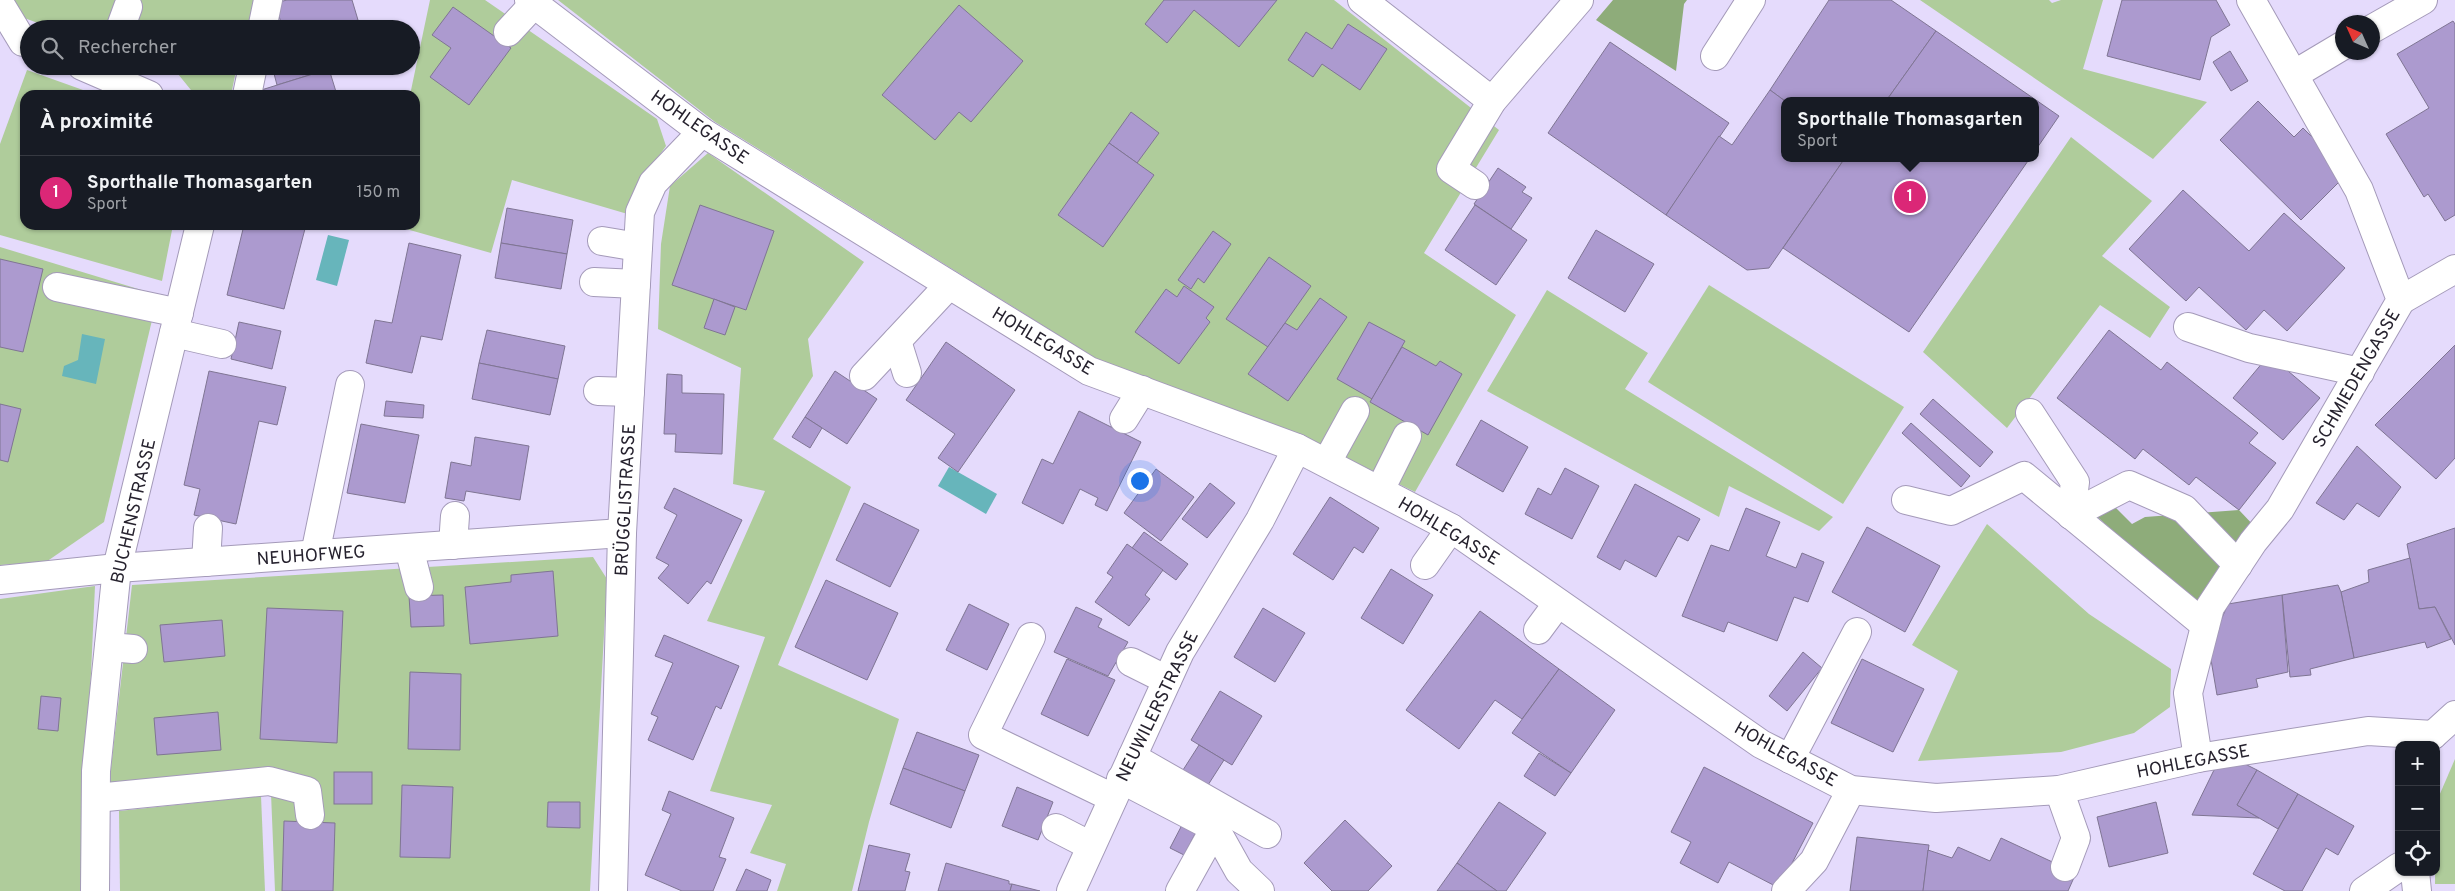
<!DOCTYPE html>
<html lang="fr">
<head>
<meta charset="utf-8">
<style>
	:root { --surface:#171b24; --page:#20242c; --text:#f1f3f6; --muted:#9ea1a6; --line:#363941; --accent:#db2777 }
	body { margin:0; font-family:Overpass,sans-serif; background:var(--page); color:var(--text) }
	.controls { position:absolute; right:15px; bottom:15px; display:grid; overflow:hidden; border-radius:10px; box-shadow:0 1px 4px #0004 }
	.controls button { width:45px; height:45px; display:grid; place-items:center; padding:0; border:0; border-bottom:1px solid var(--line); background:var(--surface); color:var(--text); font:25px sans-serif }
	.compass { position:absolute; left:2335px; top:15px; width:45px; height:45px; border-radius:50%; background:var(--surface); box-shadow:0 1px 4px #0004; rotate:315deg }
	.you { position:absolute; left:1139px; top:480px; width:18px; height:18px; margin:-12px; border:4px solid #fff; border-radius:50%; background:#1a73e8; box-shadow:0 0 0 8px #1a73e833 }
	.badge { display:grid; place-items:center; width:32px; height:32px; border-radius:50%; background:var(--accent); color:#fff; font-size:16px; font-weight:700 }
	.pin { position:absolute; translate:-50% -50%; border:2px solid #fff; box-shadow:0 1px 5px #0006 }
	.popup { position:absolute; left:1781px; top:97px; width:258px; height:65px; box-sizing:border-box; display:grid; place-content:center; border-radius:10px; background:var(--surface); filter:drop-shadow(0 1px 4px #0005); font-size:16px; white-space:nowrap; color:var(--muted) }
	.popup b { font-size:19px; color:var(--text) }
	.popup::after { content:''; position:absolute; left:50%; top:100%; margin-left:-10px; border:10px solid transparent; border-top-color:var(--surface) }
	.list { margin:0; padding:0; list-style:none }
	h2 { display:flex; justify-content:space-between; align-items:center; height:65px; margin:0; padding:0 20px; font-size:21px }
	h2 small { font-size:16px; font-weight:400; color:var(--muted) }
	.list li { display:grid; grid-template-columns:32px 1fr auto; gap:15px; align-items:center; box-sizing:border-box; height:75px; padding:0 20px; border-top:1px solid var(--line) }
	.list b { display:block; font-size:19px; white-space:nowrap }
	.list p { margin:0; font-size:16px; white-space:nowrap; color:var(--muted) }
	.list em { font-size:16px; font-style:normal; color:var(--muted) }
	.icon { flex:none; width:28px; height:28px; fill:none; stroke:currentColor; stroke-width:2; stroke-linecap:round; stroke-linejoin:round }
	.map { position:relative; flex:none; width:2455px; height:891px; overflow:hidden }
	.search { position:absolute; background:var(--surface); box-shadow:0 1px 4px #0004; left:20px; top:20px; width:400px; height:55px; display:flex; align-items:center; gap:12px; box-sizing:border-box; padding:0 18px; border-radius:28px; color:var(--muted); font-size:19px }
	.panel { position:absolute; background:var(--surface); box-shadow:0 1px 4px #0004; left:20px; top:90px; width:400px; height:140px; border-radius:15px }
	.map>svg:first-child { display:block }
	.green { fill:#afcc9b }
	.forest { fill:#8eac7a }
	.water { fill:#67b5bb }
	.building { fill:#ac9acf; stroke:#7f7593 }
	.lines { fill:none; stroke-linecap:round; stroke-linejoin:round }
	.minor-casing { stroke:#a49ab9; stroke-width:30 }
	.minor { stroke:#fff; stroke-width:28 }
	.labels { text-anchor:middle; stroke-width:5; stroke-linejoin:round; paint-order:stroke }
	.street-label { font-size:18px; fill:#26222e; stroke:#fff }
</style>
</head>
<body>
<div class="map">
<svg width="2455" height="891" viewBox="0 0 2455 891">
	<rect width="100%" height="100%" fill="#e5dbfc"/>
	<g class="green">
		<path d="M0,0H257L248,29H54L0,9Z"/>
		<path d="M430,0H485L657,119L666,146L649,170L631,215L512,180L491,253L392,225H415V95H410Z"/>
		<path d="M558,0H1334L1499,130L1424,253L1516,315L1415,492L1296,433L1095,360L1020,311L715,122Z"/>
		<path d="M1920,0H2049L2052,3L2061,0H2103L2083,69L2207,102L2153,159Z"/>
		<path d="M156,66H237L231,95H195L178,74Z"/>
		<path d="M27,70L97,95H25V225H173L162,281L0,235V144Z"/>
		<path d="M2071,137L2152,201L2102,256L2170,307L2150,338L2100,305L2007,428L1923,352Z"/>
		<path d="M708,153L864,262L808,339L813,376L773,439L851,487L778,665L899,719L869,822L852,891H777L786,864L750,853L772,805L710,791L765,637L707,621L765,491L733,484L741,368L658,329L661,244L670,186Z"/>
		<path d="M0,247L158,295L104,522L46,562L0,565Z"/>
		<path d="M1709,285L1904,407L1843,504L1648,382Z"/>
		<path d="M1547,290L1648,353L1625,389L1833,517L1819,531L1729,486L1719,517L1487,391Z"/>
		<path d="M1987,524L2089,614L2171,669L2170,707L2134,733L2061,752L1918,761L1958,671L1912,645Z"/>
		<path d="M593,557L607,579L590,891H275L270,769L109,785L132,585Z"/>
		<path d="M95,586L81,891H0V599Z"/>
		<path d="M2455,759V884H2435L2436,803Z"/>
		<path d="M261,796L265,891H120L119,811Z"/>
	</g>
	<g class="forest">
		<path d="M1613,0H1687L1684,4L1676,71L1596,20Z"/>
		<path d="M2110,502L2132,524L2145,517L2239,510L2256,528L2199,609L2092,512Z"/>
	</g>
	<g class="water">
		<path d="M328,235L349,240L337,286L316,280Z"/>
		<path d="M82,334L105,339L96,384L62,376L64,366L78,360Z"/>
		<path d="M949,467L997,494L986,514L938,486Z"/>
	</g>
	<g class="building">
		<path d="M287,0H352L358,20L326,29H283L275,3Z"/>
		<path d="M1164,0H1277L1239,47L1194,10L1167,43L1145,24Z"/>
		<path d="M1829,0H1891L1936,31L1886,101H1785L1770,90Z"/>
		<path d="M2122,0H2216L2230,25L2211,37L2200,80L2107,56Z"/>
		<path d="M959,5L1023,61L971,122L959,112L935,140L882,95Z"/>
		<path d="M453,7L511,48L469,105L430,77L451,48L432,35Z"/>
		<path d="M2453,21L2455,24V215L2445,221L2428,194L2424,197L2386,134L2429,108L2397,54Z"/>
		<path d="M1348,24L1387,49L1360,90L1322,64L1313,77L1288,60L1306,32L1332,49Z"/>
		<path d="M1936,31L2059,116L2035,151V101H1886Z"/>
		<path d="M1610,42L1729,123L1666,215L1548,133Z"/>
		<path d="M2230,51L2248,81L2231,91L2213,62Z"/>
		<path d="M272,66H339L277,85Z"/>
		<path d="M329,69L337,95H259L258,91Z"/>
		<path d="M1770,90L1785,101V158H1845L1769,268L1747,270L1666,215L1719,136L1732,145Z"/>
		<path d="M2258,101L2294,137L2303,128L2348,173L2301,220L2220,140Z"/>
		<path d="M1131,112L1159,133L1137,163L1109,143Z"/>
		<path d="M1109,143L1154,175L1103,247L1058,215Z"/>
		<path d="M1845,158H2030L1909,332L1783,248Z"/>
		<path d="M1498,168L1526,187L1522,192L1532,198L1511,229L1474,204Z"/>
		<path d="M2183,190L2249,251L2284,213L2345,268L2287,331L2264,310L2246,330L2199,287L2186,301L2129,249Z"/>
		<path d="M700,205L774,231L746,310L672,285Z"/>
		<path d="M1475,205L1527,240L1496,285L1445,250Z"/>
		<path d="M507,208L573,220L567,254L501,243Z"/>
		<path d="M244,225H306L284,309L227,295Z"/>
		<path d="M1596,230L1654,264L1625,312L1568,278Z"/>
		<path d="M1213,231L1231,244L1204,283L1198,278L1191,289L1178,280Z"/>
		<path d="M409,243L461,255L442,340L421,336L412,373L366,363L375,320L392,323Z"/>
		<path d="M501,243L567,254L561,289L495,278Z"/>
		<path d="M1269,257L1311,286L1268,347L1226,319Z"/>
		<path d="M0,259L43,269L23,352L0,347Z"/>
		<path d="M1184,286L1214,307L1206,318L1210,322L1179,364L1135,332L1166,289L1177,297Z"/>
		<path d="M1320,298L1347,317L1288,401L1248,374L1285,323L1297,330Z"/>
		<path d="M714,299L735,307L725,335L704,328Z"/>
		<path d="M239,322L281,331L272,369L231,359Z"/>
		<path d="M1369,322L1405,341L1372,399L1337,379Z"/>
		<path d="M487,330L565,346L558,379L479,363Z"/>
		<path d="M2109,330L2161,370L2167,362L2258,433L2249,443L2276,463L2239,510L2196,477L2189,485L2143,449L2135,459L2057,398Z"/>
		<path d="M946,342L1015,390L958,472L938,458L955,434L906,400Z"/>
		<path d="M2455,345V458L2436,479L2375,425Z"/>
		<path d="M1402,347L1436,366L1440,361L1462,374L1428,435L1370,402Z"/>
		<path d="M2269,355L2320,398L2283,440L2233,398Z"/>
		<path d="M479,363L558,379L550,415L472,399Z"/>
		<path d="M209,371L286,387L277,425L259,421L236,524L194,515L200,489L184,485Z"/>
		<path d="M835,371L877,399L847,444L805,417Z"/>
		<path d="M667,374L682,375V393L724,394L722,454L675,452L676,434H664Z"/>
		<path d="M1933,399L1993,452L1980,467L1920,414Z"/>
		<path d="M386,401L424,405L423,418L384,416Z"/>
		<path d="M0,404L21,409L8,462L0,460Z"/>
		<path d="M1079,411L1141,442L1107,511L1095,505L1098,498L1080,489L1063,524L1022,503L1042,459L1053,464Z"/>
		<path d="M805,417L822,428L810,448L792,437Z"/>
		<path d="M1481,420L1528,447L1503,492L1456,465Z"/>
		<path d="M1911,423L1970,476L1961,487L1902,433Z"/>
		<path d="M361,424L419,435L405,503L347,493Z"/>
		<path d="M475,437L529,446L520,500L466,491L464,501L445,498L451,462L471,466Z"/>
		<path d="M2357,446L2401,487L2379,517L2357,503L2344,520L2316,503Z"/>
		<path d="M1565,468L1599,486L1572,539L1525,514L1538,488L1551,495Z"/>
		<path d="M1156,469L1194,497L1161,541L1124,513Z"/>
		<path d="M1210,483L1235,503L1207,538L1182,519Z"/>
		<path d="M1635,484L1700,519L1688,541L1678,536L1656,577L1625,560L1620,570L1597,557Z"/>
		<path d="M674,488L742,520L711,584L707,581L688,604L658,578L669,565L656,558L677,515L664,508Z"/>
		<path d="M1330,497L1379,528L1363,553L1354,547L1333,580L1293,554Z"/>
		<path d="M864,503L919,530L890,587L836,560Z"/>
		<path d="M1746,508L1780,522L1766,556L1796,568L1802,553L1824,562L1808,602L1794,597L1777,641L1728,622L1724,632L1682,616L1711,545L1729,551Z"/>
		<path d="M1867,527L1940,566L1905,632L1832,592Z"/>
		<path d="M2455,528V645L2435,607L2419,609L2407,544Z"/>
		<path d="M1144,532L1188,564L1176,580L1132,548Z"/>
		<path d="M1127,544L1163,570L1145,595L1150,599L1129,626L1095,602L1113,577L1107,573Z"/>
		<path d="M2410,558L2419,609L2435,607L2451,639L2427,648L2425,642L2354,658L2341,592L2369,582L2368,570Z"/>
		<path d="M1391,569L1433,595L1403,644L1361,618Z"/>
		<path d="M553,571L558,636L470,644L465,587L511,582V575Z"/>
		<path d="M826,580L898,613L867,680L795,647Z"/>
		<path d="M2338,585L2341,592L2354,658L2310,669L2311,675L2290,677L2282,595Z"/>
		<path d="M443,595L444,626L411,627L409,596Z"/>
		<path d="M2282,595L2288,672L2256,679L2258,687L2217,695L2209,648L2228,604Z"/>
		<path d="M969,604L1009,624L987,670L946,650Z"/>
		<path d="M1076,607L1102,619L1098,627L1128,642L1108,676L1054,652Z"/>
		<path d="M267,608L343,611L337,743L260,739Z"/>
		<path d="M1263,608L1305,633L1275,682L1234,657Z"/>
		<path d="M1480,611L1559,669L1522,719L1495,700L1459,749L1406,710Z"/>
		<path d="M222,620L225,656L164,662L160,625Z"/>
		<path d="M664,635L739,666L721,709L716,706L693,760L648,740L658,717L651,714L673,663L655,656Z"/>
		<path d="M1803,652L1822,668L1787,711L1769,696Z"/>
		<path d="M1067,659L1115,680L1088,736L1041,714Z"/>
		<path d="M1862,659L1924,689L1893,752L1831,723Z"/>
		<path d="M1559,669L1615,710L1571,773L1512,733Z"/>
		<path d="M410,672L461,674L460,750L408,749Z"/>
		<path d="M1220,691L1262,716L1232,765L1191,740Z"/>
		<path d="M41,696L61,698L58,731L38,729Z"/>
		<path d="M218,712L221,750L157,755L154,718Z"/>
		<path d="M917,732L979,755L965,791L903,768Z"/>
		<path d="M1199,745L1224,760L1208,785L1183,770Z"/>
		<path d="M1539,753L1571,773L1555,796L1524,776Z"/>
		<path d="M2239,761L2257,770L2237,805L2259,818L2192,815L2214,770Z"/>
		<path d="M1704,767L1813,823L1779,888L1729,862L1718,883L1680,863L1691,842L1671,832Z"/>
		<path d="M903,768L965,791L951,828L890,804Z"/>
		<path d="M2257,770L2298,794L2278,829L2237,805Z"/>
		<rect x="334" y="772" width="38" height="32"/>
		<path d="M402,785L453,787L450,858L400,857Z"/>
		<path d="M1017,787L1053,802L1038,840L1002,826Z"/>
		<path d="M669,791L734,818L719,857L726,859L713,891H682L645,875L671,814L662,810Z"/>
		<path d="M2298,794L2354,826L2338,855L2326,848L2302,891H2285L2253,874Z"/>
		<path d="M548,802H580V828L547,827Z"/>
		<path d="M1499,802L1546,833L1506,891H1497L1457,863Z"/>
		<path d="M2156,802L2168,853L2109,867L2097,817Z"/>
		<path d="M1345,820L1392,866L1368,891H1332L1304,863Z"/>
		<path d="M284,821L335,823L333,891H282Z"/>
		<path d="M1182,825L1196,832L1184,855L1170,848Z"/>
		<path d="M1857,837L1929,845L1923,891H1850Z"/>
		<path d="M2001,838L2076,873L2068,891H1923L1928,850L1952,858L1958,847L1990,861Z"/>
		<path d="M869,845L910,854L905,871L910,872L905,891H858Z"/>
		<path d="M946,863L1009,881V884H1012L1010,891H938Z"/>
		<path d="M1457,863L1497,891H1437Z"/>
		<path d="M746,869L771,880L767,891H736Z"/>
		<path d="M1012,884L1040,891H1010Z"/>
	</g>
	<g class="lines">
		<defs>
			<g id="minor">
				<path d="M529,0L702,132L1089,371L1297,448L1451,528L1761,744L1851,790L1936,798L2059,790L2198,758L2368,731L2433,735"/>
				<path d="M1362,0L1492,101"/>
				<path d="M0,4L23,42"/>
				<path d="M120,29L128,7"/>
				<path d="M262,29L268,0"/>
				<path d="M2372,29L2423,0"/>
				<path d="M508,32L534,4"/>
				<path d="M1715,56L1751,0"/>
				<path d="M82,66L149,95"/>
				<path d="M2295,74L2342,46"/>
				<path d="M247,95L253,66"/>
				<path d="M1475,185L1451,169L1492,101L1579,0"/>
				<path d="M602,241L638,247"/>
				<path d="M594,282L636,284"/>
				<path d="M57,287L179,313"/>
				<path d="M2401,300L2455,269"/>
				<path d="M2188,327L2249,348L2360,372"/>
				<path d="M174,333L222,344"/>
				<path d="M897,341L907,373"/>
				<path d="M864,376L949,285"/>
				<path d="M598,391L630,392"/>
				<path d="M2030,413L2075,482L2071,515"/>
				<path d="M1124,419L1142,390"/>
				<path d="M1327,462L1355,411"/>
				<path d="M1380,490L1407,436"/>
				<path d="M1906,500L1951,511L2024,476L2205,625"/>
				<path d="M2071,515L2129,485L2184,509L2238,565"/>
				<path d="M453,545L455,516"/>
				<path d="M409,548L419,587"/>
				<path d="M315,554L350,385"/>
				<path d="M206,562L208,528"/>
				<path d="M1425,565L1451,528"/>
				<path d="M0,580L117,568L622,533"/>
				<path d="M1538,630L1558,603"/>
				<path d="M1031,637L983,735L1113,798"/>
				<path d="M109,647L133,649"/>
				<path d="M1131,662L1167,680"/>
				<path d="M2433,735L2455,715"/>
				<path d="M1132,757L1267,834"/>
				<path d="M2198,758L2188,693L2210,607L2253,542L2280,509L2401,300L2359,190L2251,0"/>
				<path d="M1790,759L1857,632"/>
				<path d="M1121,779L1215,828L1239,871L1260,891"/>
				<path d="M2059,790L2076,838L2065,867"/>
				<path d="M96,798L269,781L307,791L310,815"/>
				<path d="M1056,828L1091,846"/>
				<path d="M2415,872L2417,891"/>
				<path d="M95,891L96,771L117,568L200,225"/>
				<path d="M613,891L622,533L640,212L653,183L702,132"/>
				<path d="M1071,891L1180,652L1260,520L1297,448"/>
				<path d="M1180,891L1215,828"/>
				<path d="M1786,891L1814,861L1851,790"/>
				<path d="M2364,891L2399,867"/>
			</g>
		</defs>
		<use href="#minor" class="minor-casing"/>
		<use href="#minor" class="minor"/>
	</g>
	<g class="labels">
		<g class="street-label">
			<text transform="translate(700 127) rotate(35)" y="6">HOHLEGASSE</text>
			<text transform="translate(1043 341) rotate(31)" y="6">HOHLEGASSE</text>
			<text transform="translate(2356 378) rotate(-60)" y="6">SCHMIEDENGASSE</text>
			<text transform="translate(625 500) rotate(-87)" y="6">BRÜGGLISTRASSE</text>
			<text transform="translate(133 511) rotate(-77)" y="6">BUCHENSTRASSE</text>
			<text transform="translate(1449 531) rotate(31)" y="6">HOHLEGASSE</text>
			<text transform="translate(311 555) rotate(-4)" y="6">NEUHOFWEG</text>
			<text transform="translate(1157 706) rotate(-64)" y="6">NEUWILERSTRASSE</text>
			<text transform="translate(1786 754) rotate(29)" y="6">HOHLEGASSE</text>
			<text transform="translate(2193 761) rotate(-11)" y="6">HOHLEGASSE</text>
		</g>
	</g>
</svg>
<div class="controls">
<button>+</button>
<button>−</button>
<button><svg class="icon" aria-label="locate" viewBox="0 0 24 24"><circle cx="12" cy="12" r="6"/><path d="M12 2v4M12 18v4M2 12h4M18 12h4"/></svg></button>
</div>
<svg class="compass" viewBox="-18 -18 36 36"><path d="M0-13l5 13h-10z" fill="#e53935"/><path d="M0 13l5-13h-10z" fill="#9ea1a6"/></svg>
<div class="you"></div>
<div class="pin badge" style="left:1910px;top:197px">1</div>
<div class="popup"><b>Sporthalle Thomasgarten</b>Sport</div>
<div class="search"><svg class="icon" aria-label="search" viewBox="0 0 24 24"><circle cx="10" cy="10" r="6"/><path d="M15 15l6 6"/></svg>Rechercher</div>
<section class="panel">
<h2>À proximité<small></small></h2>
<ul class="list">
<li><span class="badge">1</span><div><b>Sporthalle Thomasgarten</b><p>Sport</p></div><em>150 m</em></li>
</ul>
</section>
</div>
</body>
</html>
